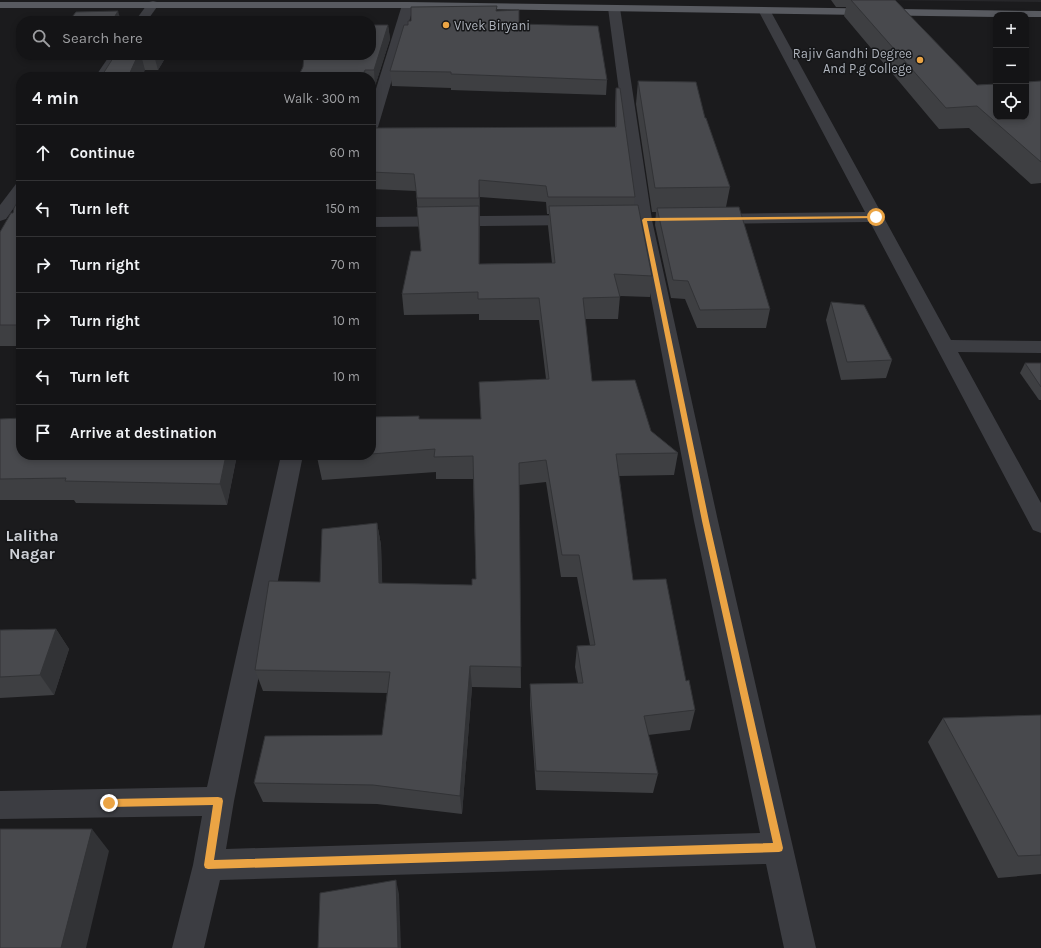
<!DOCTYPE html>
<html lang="en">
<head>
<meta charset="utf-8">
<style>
	:root { --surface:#141416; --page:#1d1d1f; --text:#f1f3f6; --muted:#9d9ea1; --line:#333335 }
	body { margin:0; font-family:Karla,sans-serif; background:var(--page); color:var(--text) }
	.controls { position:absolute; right:12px; top:12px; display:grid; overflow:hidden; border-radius:8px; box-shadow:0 2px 6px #0003 }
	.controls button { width:36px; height:36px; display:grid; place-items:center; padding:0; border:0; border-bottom:1px solid var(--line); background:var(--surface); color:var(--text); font:20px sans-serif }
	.stop { position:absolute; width:12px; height:12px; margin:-9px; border:3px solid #eba444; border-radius:50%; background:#fff }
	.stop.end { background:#eba444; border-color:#fff; box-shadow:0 1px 4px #0008 }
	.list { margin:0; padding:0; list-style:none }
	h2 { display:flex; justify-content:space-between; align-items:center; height:52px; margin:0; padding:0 16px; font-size:17px }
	h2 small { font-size:13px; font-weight:400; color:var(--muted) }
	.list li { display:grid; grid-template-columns:26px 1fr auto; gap:12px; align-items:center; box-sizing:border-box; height:56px; padding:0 16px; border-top:1px solid var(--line) }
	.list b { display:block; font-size:15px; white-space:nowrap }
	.list em { font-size:13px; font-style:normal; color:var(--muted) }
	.icon { flex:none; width:22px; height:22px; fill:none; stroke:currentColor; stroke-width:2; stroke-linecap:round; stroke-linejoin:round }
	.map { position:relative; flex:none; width:1041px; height:948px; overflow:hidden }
	.search { position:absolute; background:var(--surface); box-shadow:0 2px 6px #0003; left:16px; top:16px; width:360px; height:44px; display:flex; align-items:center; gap:10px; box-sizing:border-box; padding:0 14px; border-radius:16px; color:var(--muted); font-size:15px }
	.panel { position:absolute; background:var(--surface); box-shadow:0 2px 6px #0003; left:16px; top:72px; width:360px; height:388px; border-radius:16px }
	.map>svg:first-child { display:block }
	.built { fill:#27272a }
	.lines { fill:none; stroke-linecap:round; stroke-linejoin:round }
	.minor { fill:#3c3d42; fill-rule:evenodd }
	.major { fill:#585a60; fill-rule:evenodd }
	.wall { fill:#3e3f42; fill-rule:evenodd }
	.shaded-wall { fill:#323336 }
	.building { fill:#48494d; stroke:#323336 }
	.route { fill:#eba444 }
	.poi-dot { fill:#eba444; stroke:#151618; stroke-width:1.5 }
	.labels { text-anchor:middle; stroke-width:3; stroke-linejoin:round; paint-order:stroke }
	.far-poi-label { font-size:13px; fill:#aeb3bc; stroke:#151618; text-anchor:start }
	.neighbourhood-label { font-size:16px; font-weight:bold; fill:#cfd2d8; stroke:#151618 }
</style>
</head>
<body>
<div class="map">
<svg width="1041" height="948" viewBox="0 0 1041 948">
	<rect width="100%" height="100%" fill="#1b1b1d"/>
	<path class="built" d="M884,0H1041V2Z"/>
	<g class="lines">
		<g class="minor">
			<path d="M153,1L157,2L159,4L147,21H135L149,2Z"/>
			<path d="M408,2L412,3L414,5L378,127L376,130L371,131V105L402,5L404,3Z"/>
			<path d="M614,5L618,6L620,8L652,220L718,521L816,948H784L766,864L220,880L204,948H172L193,865L202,816L0,819V791L207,787L281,455H303L234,801L226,849L760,833L694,521L636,220L608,8L610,6Z"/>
			<path d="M764,7L768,8L770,10L951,340L1041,341V353L958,352L1041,503V533L1033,530L870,222L712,224L706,222L704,219L706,216L712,214L865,212L758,10L760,8Z"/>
			<path d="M110,55H122L107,77H95Z"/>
			<path d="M21,182V198L6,219L0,221V205L16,184Z"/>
			<path d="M578,215L584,217L586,220L584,223L578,225L371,227V217Z"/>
		</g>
		<path class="major" d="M0,2H408L1041,11V17H1026V15H996V17L408,8H0Z"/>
	</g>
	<g class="wall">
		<path d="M831,0H895L977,85L1041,81V183L1031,184L969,128L939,129L844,16L846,7H836Z"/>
		<path d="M497,11L607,80L606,95L451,90V88L392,86L390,71L408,25L411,21Z"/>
		<path d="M388,25L390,39L375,86H371V77H298Z"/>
		<path d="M115,55H167L158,70H145Z"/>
		<path d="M638,81L705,118L730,187L726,207L770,309L766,328H697L685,299L671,298L655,225L656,212H652L636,104Z"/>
		<path d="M616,88L635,197L634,205L652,276L650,297L620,296L618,319H585L592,381L651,431L678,453L674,475L619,476L633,580L686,681L695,710L690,730L648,735L658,774L653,793L536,790L530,705V684L578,683L575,667L577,646L590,645L577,577H561L546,482L519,485L521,688L472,687L462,814L377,804L263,802L254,783L382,735L387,693L263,691L255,670L320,582L377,523L381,545L382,583L472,585L476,579L473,479H436V472L322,480L317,457V455H371V417L420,419H481L479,382L546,379L539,320H479V314L404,315L402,294L421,251L416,191L371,189V128L615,127V104ZM480,197L546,202L547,214H549L548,226L552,263L479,264Z"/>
		<path d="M21,195V346H0V232L13,213Z"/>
		<path d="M831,302L892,360L886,378L841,380L826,320Z"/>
		<path d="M1025,363H1041V400H1039L1020,373Z"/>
		<path d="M0,419L21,455H237L227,505L76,503L74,500H0Z"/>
		<path d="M56,629L69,649L54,695L0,698V630Z"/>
		<path d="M1041,715V874L998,878L928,742L943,718Z"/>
	</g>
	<g class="shaded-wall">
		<path d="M118,11L121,21H112Z"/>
		<path d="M388,25L390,39L375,86L374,70Z"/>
		<path d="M138,55H141L145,70L142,77H128Z"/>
		<path d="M154,55H167L158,70Z"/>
		<path d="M365,70L366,77H362Z"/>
		<path d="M479,180L480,197V215L479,198Z"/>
		<path d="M479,206L480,227L479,286Z"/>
		<path d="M226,455H237L227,505L220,484Z"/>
		<path d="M377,523L381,545L383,605L379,583Z"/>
		<path d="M56,629L69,649L54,695L40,675Z"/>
		<path d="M470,666L472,687L462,814L460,796Z"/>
		<path d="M92,829L109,851L86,948H61Z"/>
		<path d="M396,880L399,894L401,948H398Z"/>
	</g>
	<g class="building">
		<path d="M851,0H895L977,85L996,84V117H1026V82L1041,81V162L977,106L946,108Z"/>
		<path d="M497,6L496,11L519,10V24L598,26L607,80L451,74V72L390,71L404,25H408V21H411V7Z"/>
		<path d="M118,11L112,21H69L76,12Z"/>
		<path d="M371,25H388L374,70H365L362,77H298L303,67L304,55H371Z"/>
		<path d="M115,55H138L128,77H101Z"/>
		<path d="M638,81L696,82L705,118H706L730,187L655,188Z"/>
		<path d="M616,88H620L635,197H548L546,186L479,180V198H417L414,174L371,172V128L616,127Z"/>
		<path d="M21,195V325H0V232L11,213H13L14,208Z"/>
		<path d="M638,205L652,276L614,274L620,297L583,298L592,381L635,380L651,431L678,453L616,454L633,580L666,579L686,681L689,680L695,710L644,716L658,774L536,771L530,684L583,683L577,646L595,645L579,555H562L546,460L519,463L521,667L470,666L460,796L373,785L254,783L265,736L382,735L390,672L255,670L269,581L320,582L322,529L377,523L379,583L472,585V579H476L473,456L434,457L435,449L371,454V417L419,416V419H481L479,382L549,379L539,298L478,299V292L402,294L411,251H421L417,207L479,206V264L555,263L549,206Z"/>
		<path d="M739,207L770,309L700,310L688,281L673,280L657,208Z"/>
		<path d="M831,302L864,305L892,360L847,362Z"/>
		<path d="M1025,363H1041V387Z"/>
		<path d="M21,418V455H226L220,484L65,481L66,478L0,479V419Z"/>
		<path d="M317,455H352L317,457Z"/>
		<path d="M56,629L40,675L0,677V630Z"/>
		<path d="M1041,715V855L1018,856L943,718Z"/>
		<path d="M0,829H92L61,948H0Z"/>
		<path d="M396,880L398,948H318L320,893Z"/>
	</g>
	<path class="route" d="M876,216L877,218L647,221L709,521L783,848L782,851L779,852L208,869L205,868L204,865L213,805L109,807L106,806L105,803L106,800L109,799L218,797L222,798L223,801L214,860L773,843L702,521L642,220L644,218Z"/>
	<g class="poi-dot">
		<circle cx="446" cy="25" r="4"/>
		<circle cx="920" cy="60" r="4"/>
	</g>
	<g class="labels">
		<g class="far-poi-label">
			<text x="454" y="30">VIvek Biryani</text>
			<text x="912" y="58" text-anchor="end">Rajiv Gandhi Degree<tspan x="912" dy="15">And P.g College</tspan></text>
		</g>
		<g class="neighbourhood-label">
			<text x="32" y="541">Lalitha<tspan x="32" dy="18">Nagar</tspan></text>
		</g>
	</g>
</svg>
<div class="controls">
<button>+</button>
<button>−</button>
<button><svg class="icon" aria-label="locate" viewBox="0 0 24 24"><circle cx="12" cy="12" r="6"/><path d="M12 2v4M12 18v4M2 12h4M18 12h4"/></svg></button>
</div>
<div class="stop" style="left:876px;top:217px"></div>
<div class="stop end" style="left:109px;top:803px"></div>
<div class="search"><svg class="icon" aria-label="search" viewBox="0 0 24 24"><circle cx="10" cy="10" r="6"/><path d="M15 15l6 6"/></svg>Search here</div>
<section class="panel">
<h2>4 min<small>Walk · 300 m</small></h2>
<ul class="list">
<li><svg class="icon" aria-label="ahead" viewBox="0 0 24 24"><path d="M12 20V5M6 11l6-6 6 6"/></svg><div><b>Continue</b></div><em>60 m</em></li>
<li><svg class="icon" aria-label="left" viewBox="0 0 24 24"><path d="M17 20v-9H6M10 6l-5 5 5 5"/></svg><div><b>Turn left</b></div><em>150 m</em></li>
<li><svg class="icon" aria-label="right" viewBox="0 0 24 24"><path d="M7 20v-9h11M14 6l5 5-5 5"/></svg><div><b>Turn right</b></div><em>70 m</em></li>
<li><svg class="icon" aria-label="right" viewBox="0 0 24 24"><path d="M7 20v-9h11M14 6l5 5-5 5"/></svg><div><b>Turn right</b></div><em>10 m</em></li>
<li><svg class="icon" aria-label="left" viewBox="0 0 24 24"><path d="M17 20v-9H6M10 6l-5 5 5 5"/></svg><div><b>Turn left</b></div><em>10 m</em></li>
<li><svg class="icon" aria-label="arrive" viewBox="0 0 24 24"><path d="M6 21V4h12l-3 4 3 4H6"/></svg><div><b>Arrive at destination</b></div></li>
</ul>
</section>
</div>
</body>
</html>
